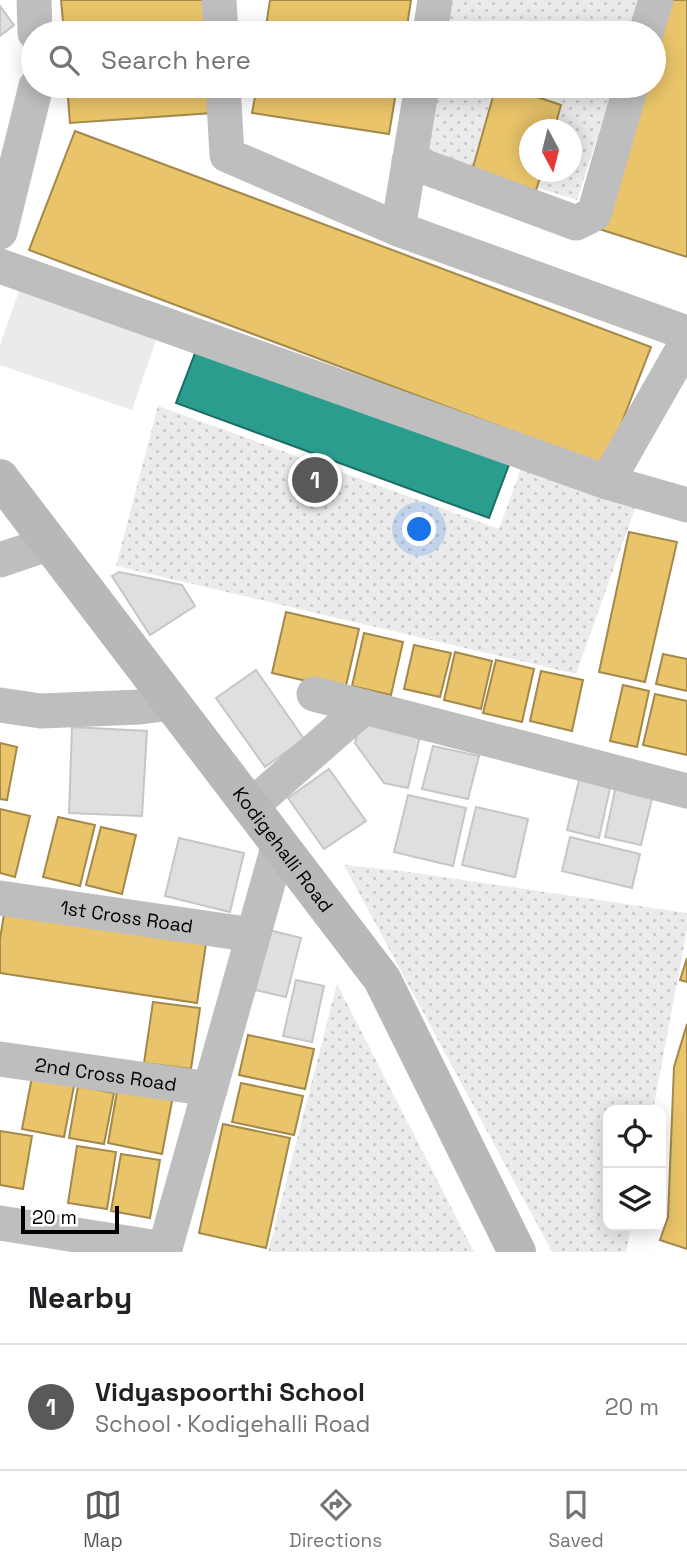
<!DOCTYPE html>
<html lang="en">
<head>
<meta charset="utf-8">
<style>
	:root { --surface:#fff; --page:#f6f6f6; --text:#202124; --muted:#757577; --line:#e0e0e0; --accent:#595959 }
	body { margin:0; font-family:"Space Grotesk",sans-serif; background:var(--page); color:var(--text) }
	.controls { position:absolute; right:21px; bottom:21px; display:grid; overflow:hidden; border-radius:14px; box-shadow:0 4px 18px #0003 }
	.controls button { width:63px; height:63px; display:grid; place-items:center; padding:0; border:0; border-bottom:2px solid var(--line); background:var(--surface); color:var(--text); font:35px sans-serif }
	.compass { position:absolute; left:519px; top:119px; width:63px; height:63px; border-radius:50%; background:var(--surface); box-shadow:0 4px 18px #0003; rotate:173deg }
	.scale { position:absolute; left:21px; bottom:18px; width:98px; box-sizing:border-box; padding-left:7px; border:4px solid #000; border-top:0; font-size:19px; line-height:24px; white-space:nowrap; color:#000; -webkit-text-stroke:5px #fff; paint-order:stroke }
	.you { position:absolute; left:420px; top:530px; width:24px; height:24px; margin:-18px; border:5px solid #fff; border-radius:50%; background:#1a73e8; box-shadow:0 0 0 10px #1a73e833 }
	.badge { display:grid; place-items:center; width:46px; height:46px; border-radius:50%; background:var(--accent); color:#fff; font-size:23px; font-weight:700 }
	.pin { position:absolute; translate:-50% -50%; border:4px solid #fff; box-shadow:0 2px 7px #0006 }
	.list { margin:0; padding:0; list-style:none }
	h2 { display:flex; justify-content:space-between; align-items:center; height:91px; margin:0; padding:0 28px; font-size:30px }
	h2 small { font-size:23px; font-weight:400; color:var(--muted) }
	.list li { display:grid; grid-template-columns:46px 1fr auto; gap:21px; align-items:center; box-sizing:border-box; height:126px; padding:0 28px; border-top:2px solid var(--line) }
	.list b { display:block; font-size:26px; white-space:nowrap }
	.list p { margin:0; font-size:23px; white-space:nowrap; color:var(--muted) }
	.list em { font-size:23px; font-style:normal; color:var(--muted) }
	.icon { flex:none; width:38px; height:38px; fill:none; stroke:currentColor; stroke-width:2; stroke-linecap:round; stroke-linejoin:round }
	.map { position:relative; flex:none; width:687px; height:1252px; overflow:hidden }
	.search { position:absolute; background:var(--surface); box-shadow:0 4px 18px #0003; left:21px; right:21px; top:21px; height:77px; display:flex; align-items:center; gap:18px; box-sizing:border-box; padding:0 24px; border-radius:38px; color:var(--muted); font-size:26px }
	.sheet { height:217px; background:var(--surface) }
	nav { display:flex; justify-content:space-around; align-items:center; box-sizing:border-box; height:98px; border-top:2px solid var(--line); background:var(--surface); font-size:19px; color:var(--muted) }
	nav a { display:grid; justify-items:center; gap:4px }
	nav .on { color:var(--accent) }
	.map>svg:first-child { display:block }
	.grass { fill:url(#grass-dots); fill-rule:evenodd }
	.pitch { fill:#ebebeb }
	.homes { fill:#e9c46a; stroke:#a3894a; stroke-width:2 }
	.schools { fill:#2a9d8f; stroke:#1d6e64; stroke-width:2 }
	.building { fill:#dfdfdf; stroke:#c6c6c6; stroke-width:2 }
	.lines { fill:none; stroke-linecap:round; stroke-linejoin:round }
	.minor { stroke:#bebebe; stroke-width:35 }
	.secondary { stroke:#b8b8b8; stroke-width:38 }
	.labels { text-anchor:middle; stroke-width:7; stroke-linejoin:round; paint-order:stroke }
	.street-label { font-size:19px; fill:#000; stroke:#fff }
</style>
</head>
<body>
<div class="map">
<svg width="687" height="1252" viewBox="0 0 687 1252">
	<defs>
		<pattern id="grass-dots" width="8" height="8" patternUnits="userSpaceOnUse" patternTransform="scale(1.75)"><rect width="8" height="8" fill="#ebebeb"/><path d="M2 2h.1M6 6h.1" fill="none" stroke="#c8c8c8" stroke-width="1.8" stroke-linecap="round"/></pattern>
	</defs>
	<rect width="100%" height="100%" fill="#fff"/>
	<g class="grass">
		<path d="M448,0H641L630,33H443Z"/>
		<path d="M436,86H614L577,200L426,153ZM530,130H572V172H530Z"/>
		<path d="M158,406L499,529L524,460L638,500L576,674L116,566Z"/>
		<path d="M344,865L402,871L687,913V930L653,1110H608V1226H631L626,1252H552Z"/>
		<path d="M337,984L474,1252H268Z"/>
	</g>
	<path class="pitch" d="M20,288L158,334L132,410L0,365V345Z"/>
	<g class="homes">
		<path d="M61,0H204L206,33H64Z"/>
		<path d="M270,0H411L406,33H265Z"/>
		<path d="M667,0H687V257L593,227L639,86H654V41Z"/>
		<path d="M67,86H210L212,113L70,123Z"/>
		<path d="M257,86H397L389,134L252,113Z"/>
		<path d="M496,86H504L561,105L554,130H530V172H542L534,196L470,178Z"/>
		<path d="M75,131L651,347L605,466L29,250Z"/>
		<path d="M629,532L677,542L645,682L599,672Z"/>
		<path d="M286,612L359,629L345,690L272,673Z"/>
		<path d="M364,633L403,642L391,695L352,686Z"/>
		<path d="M414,645L451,653L440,697L404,689Z"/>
		<path d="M455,652L492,661L481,709L444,700Z"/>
		<path d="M663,654L687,659V691L656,684Z"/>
		<path d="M496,660L534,669L522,722L483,713Z"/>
		<path d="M541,671L583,680L572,731L530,721Z"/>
		<path d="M623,685L649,691L637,747L610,741Z"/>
		<path d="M655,694L687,701V755L643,745Z"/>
		<path d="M0,743L17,747L7,800L0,799Z"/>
		<path d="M0,809L30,816L15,877L0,873Z"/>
		<path d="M58,817L95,825L80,886L43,877Z"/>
		<path d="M101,827L136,835L122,894L86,885Z"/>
		<path d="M4,914L206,944L197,1003L0,973V939Z"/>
		<path d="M687,958V982L680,980Z"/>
		<path d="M153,1002L200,1008L191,1069L144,1063Z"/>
		<path d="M687,1024V1249L660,1240L668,1217L674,1067Z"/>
		<path d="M248,1035L314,1049L305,1089L239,1075Z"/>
		<path d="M32,1077L74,1086L64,1137L22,1129Z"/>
		<path d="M241,1083L303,1096L294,1135L232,1122Z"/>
		<path d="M78,1086L114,1093L104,1144L69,1138Z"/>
		<path d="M118,1086L173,1096L162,1154L108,1143Z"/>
		<path d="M223,1124L290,1138L266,1248L199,1233Z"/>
		<path d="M0,1131L32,1136L23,1189L0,1185Z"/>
		<path d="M77,1146L116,1152L107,1209L68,1203Z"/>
		<path d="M121,1154L160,1160L150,1218L111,1211Z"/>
	</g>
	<path class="schools" d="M197,348L510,462L489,518L176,403Z"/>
	<g class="building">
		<path d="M0,6L14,25L0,36Z"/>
		<path d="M119,572L182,585L195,606L150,635L112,576Z"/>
		<path d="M256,670L304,739L265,767L216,698Z"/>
		<path d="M360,722L420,736L408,788L384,783L355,743Z"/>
		<path d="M72,727L147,731L142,816L69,813Z"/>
		<path d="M433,746L479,756L468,799L422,789Z"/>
		<path d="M329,769L366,821L324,849L288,798Z"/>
		<path d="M581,772L612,779L599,838L567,830Z"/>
		<path d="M617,781L654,790L641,845L605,837Z"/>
		<path d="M408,795L466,808L453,866L394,852Z"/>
		<path d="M476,807L528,819L515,877L462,865Z"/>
		<path d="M570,837L640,854L632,888L562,871Z"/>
		<path d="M179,838L244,853L230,912L165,896Z"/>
		<path d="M269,930L301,938L286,997L255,990Z"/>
		<path d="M296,980L324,986L312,1042L283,1036Z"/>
	</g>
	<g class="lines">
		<g class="minor">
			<path d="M34,0L35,33"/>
			<path d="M219,0L221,33"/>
			<path d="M430,33L435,0"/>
			<path d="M646,33L656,0"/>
			<path d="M223,86L227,155L398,229L687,333"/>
			<path d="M409,161L576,223L594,214L631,86"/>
			<path d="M398,229L422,86"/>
			<path d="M0,232L36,86"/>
			<path d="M0,266L607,482L687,342"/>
			<path d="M607,482L687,505"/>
			<path d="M0,560L50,543"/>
			<path d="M314,694L687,791"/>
			<path d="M0,705L41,711L140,707L172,703"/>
			<path d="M250,807L364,707"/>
			<path id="s1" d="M0,898L253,935"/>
			<path id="s2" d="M0,1059L210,1089"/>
			<path d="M0,1223L165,1249"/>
			<path d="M164,1252L279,844"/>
		</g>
		<path class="secondary" id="s3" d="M0,478L382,979L517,1252"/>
	</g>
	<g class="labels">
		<g class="street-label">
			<text dy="7" stroke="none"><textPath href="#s3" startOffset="467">Kodigehalli Road</textPath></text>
			<text dy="7" stroke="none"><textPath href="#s1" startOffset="128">1st Cross Road</textPath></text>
			<text dy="7" stroke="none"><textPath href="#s2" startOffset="107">2nd Cross Road</textPath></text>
		</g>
	</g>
</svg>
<div class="controls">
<button><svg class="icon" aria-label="locate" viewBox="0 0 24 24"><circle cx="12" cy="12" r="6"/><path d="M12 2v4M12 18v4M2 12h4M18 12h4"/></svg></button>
<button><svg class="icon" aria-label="layers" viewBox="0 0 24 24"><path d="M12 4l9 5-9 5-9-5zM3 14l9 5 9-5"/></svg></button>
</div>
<svg class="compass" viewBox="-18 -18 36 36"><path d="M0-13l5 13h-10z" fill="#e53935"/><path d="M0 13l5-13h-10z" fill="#757577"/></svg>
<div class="scale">20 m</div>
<div class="you"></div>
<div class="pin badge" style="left:315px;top:480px">1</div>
<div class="search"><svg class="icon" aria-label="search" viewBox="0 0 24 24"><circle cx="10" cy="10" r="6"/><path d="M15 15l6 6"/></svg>Search here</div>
</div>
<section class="sheet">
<h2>Nearby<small></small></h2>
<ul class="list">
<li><span class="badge">1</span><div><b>Vidyaspoorthi School</b><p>School · Kodigehalli Road</p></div><em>20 m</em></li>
</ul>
</section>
<nav>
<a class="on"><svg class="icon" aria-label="map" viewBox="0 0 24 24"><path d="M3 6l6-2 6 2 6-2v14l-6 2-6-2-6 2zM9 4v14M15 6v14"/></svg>Map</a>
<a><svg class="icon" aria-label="directions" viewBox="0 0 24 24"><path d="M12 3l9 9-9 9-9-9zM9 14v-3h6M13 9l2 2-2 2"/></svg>Directions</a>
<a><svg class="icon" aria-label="saved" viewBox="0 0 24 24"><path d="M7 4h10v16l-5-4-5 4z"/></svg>Saved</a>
</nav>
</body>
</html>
